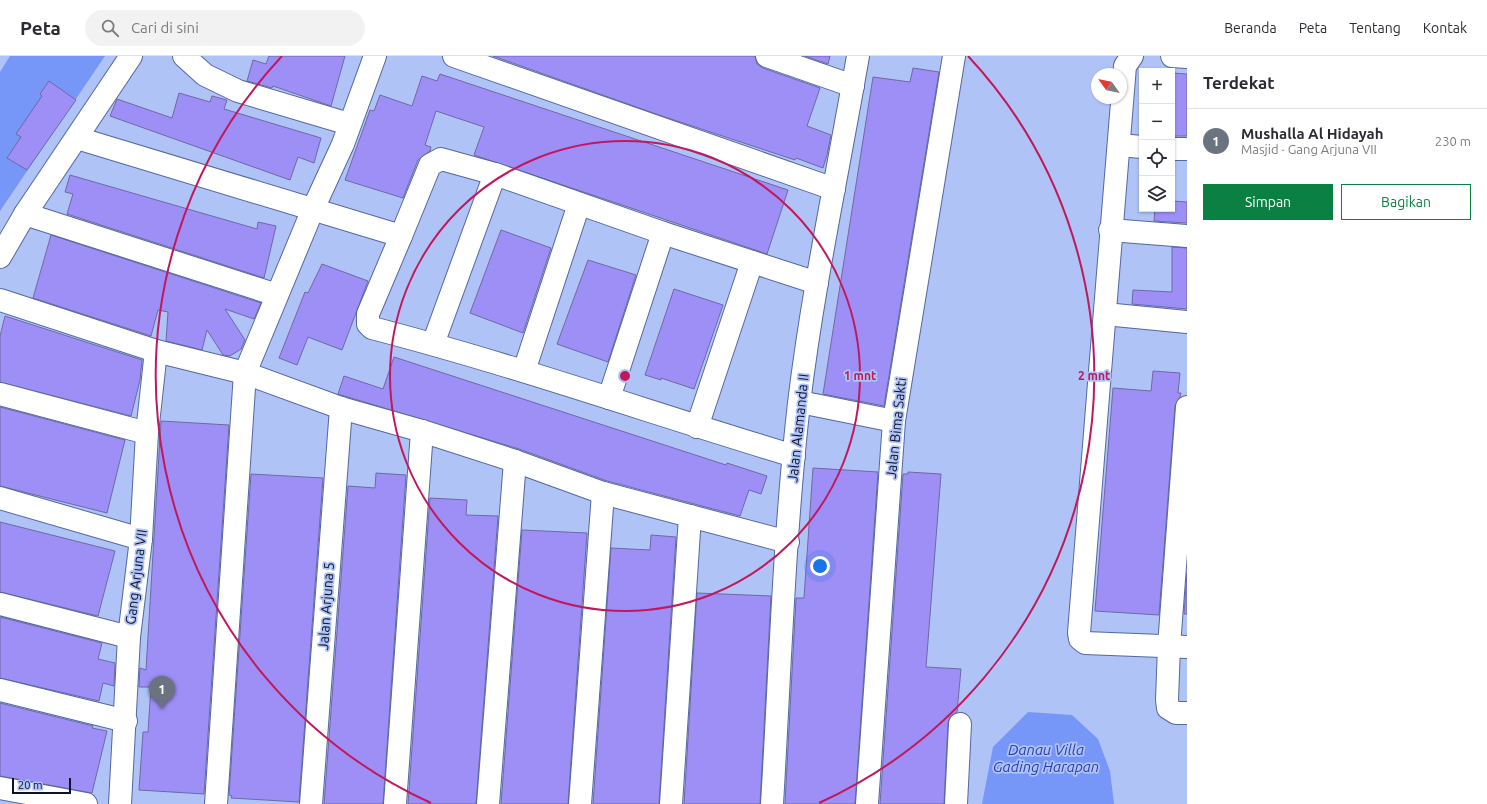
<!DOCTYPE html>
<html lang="id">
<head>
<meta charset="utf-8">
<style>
	:root { --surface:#fff; --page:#f2f2f3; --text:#2b2b33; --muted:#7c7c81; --line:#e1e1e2; --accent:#0b8043 }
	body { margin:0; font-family:Ubuntu,sans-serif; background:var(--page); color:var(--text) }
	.controls { position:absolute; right:12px; top:12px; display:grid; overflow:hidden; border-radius:0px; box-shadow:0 1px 3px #0004 }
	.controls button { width:36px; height:36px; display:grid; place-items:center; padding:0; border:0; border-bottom:1px solid var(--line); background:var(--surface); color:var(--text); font:20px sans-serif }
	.compass { position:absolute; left:1091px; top:12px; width:36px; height:36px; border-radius:50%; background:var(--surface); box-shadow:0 1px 3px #0004; rotate:303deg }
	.scale { position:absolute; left:12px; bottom:10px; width:59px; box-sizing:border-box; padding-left:4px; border:2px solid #0b1229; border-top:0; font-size:11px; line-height:14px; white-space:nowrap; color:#0b1229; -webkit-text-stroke:3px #afc3f6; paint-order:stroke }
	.you { position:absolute; left:820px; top:510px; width:14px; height:14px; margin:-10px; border:3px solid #fff; border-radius:50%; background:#1a73e8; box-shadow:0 0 0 6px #1a73e833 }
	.badge { display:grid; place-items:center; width:26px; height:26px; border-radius:50%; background:var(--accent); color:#fff; font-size:13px; font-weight:700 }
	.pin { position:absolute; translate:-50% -33px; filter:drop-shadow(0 1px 2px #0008) }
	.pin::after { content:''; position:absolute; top:21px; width:14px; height:12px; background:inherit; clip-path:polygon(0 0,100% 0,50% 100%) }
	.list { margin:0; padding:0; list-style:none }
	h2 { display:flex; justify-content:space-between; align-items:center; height:52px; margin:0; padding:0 16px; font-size:17px }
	h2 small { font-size:13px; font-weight:400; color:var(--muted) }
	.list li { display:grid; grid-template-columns:26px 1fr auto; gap:12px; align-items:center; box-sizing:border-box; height:64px; padding:0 16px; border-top:1px solid var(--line) }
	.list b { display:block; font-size:15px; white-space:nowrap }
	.list p { margin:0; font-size:13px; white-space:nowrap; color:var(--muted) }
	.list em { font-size:13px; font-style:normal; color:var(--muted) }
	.actions { display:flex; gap:8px; padding:12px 16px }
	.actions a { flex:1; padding:9px 0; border:1px solid var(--accent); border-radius:0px; text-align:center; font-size:14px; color:var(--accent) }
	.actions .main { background:var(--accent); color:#fff }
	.icon { flex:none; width:22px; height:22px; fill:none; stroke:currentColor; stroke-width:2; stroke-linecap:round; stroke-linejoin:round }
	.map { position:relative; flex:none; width:1187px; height:748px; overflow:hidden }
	header { display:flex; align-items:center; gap:24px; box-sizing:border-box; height:56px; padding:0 20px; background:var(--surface); border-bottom:1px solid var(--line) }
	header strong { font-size:19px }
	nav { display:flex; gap:22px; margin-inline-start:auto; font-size:14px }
	.search { width:280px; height:36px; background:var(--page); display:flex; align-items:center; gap:10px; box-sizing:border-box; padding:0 14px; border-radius:22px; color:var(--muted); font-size:15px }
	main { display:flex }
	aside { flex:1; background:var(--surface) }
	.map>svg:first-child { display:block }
	.water { fill:#7696f8 }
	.building { fill:#9e8ff7; stroke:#6f68a5 }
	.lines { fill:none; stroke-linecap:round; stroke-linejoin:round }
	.minor-casing { stroke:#5367a1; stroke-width:24 }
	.minor { stroke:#fff; stroke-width:22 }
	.ring { fill:none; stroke:#c2185b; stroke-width:2 }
	.labels { text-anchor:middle; stroke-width:3.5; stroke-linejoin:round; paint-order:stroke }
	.street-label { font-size:14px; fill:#0b1229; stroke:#afc3f6 }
	.water-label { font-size:15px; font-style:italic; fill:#283ead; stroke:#afc3f6 }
	.centre { fill:#c2185b; stroke:#afc3f6; stroke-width:2 }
	.ring-label { font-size:12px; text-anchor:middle; font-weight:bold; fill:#c2185b; stroke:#afc3f6; stroke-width:3.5; stroke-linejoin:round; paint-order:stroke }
</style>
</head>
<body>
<header>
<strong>Peta</strong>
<div class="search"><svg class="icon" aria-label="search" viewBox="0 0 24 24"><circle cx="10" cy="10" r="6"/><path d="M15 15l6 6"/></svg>Cari di sini</div>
<nav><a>Beranda</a><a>Peta</a><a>Tentang</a><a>Kontak</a></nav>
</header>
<main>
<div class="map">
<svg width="1187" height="748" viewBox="0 0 1187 748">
	<rect width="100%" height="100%" fill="#afc3f6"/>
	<g class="water">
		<path d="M10,0H105L0,155V16Z"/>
		<path d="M1028,656L1072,659L1098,683L1110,715L1114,748H982L993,691Z"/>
	</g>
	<g class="building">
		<path d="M269,0H345L331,50L273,30L272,32L247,25L253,4L266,8Z"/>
		<path d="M493,0H755L757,8L763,12L820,32L807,70L831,79L827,99L823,112L796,102L795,104L659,59Z"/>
		<path d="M805,0H830L828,8Z"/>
		<path d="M913,12L939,16L884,350L823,338L873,21L910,26Z"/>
		<path d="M1172,17L1187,18V80H1172Z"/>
		<path d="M440,18L788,134L767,198L474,99L484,71L436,55L425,89L431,91L430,95L418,104L403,142L345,124L370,54L374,55L380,39L412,50L422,20L437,25Z"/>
		<path d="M49,25L76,44L27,114L7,102L21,81L16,78L42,40L40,38Z"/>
		<path d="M179,37L210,46L212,40L227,44L224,53L321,82L314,107L298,101L290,124L110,60L117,43L172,62Z"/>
		<path d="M70,119L257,173L258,166L276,170L264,222L67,158L73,138L65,136Z"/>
		<path d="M1172,145L1187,146V167L1154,165L1155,153H1172Z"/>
		<path d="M501,174L551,192L523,277L470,257Z"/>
		<path d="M51,179L261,247L254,263L225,253L245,284L241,293L230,300L223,299L207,274L202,294L166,285L168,256L158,254L151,280L33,242Z"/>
		<path d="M1172,191L1187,192V253L1132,248L1133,234L1172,236Z"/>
		<path d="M588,204L636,219L608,306L557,288Z"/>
		<path d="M322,208L368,225L342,294L308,281L297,309L279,302L305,236L308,237Z"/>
		<path d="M674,233L723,249L694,333L661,322V324L645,319Z"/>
		<path d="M5,260L142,304L140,324L131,360L0,326V280Z"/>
		<path d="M394,301L726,409L727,407L767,420L761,438L749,434L740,460L607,425L519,393L338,338L344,320L383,333Z"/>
		<path d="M1153,315L1180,317L1178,337H1181L1180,341L1175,350L1159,559L1095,555L1113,332L1151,335Z"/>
		<path d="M0,351L125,384L107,457L0,430Z"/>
		<path d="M161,365L229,369L204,738L139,734L143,676H148L151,631H139L140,612L146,614Z"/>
		<path d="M813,412L878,416L855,748H785L796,542H804Z"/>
		<path d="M908,416L941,418L926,611L961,613L957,656L950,661L948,667L944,748H880L903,418H908Z"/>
		<path d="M376,417L406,419L383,748H324L348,430L375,432Z"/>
		<path d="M251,418L323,422L299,746L231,742L232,740L229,739Z"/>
		<path d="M430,442L467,444L466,459L498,460L476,748H408Z"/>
		<path d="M0,466L115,495L98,560L0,536Z"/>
		<path d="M522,474L587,477L568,748H501Z"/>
		<path d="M651,479L676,481L659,748H593L611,492L650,494Z"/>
		<path d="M1187,517V558H1184Z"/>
		<path d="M697,537L771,540L760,748H684Z"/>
		<path d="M0,561L102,587L98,603L115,607L114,630L103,627L99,645L0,622Z"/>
		<path d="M0,647L93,670L92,672L107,675L92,737L0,720Z"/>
	</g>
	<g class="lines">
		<defs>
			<g id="minor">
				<path d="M184,0L205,19L238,35L349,68"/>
				<path d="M454,0L834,133"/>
				<path d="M767,0L853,30"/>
				<path d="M1132,0L1125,10C1108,199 1095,388 1079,577L1080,583L1085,587L1187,591"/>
				<path d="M1172,0L1187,1"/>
				<path d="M77,82L401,180L368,258V268L372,272C515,309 654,358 794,400"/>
				<path d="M1119,89L1142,91"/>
				<path d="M1172,93H1187"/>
				<path d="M25,158L277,239"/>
				<path d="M1110,174L1187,180"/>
				<path d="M401,180L430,109L441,103L495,118L663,177L817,227"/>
				<path d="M0,201L25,158L131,0"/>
				<path d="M0,244L156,295L245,317L341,352L422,375L515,405L603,437L788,486"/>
				<path d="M1105,258L1187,266"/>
				<path d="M433,288L495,118"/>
				<path d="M524,315L579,148"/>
				<path d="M0,338L147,377"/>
				<path d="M609,342L663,177"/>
				<path d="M800,346L894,365"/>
				<path d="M1187,351L1169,590L1167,644L1168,652L1176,657H1187"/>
				<path d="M697,371L752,206"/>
				<path d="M0,442L141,483"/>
				<path d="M0,548L129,581"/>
				<path d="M0,634L126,665"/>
				<path d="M0,732L86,748"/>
				<path d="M120,748L129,581L141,483L147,377L156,295"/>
				<path d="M216,748L245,317L313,153L343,88L375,0"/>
				<path d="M311,748L341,352"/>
				<path d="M395,748L422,375"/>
				<path d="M488,748L515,405"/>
				<path d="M580,748L603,437"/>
				<path d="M671,748L690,460"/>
				<path d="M772,748C780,615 784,480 799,347C813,231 838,116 858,0"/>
				<path d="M867,748L894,365L954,0"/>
				<path d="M956,748L960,668"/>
			</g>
		</defs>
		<use href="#minor" class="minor-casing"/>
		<use href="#minor" class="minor"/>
	</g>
	<g class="ring">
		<circle cx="625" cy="320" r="235"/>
		<path d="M431 747A469 469 0 0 1 282 0M968 0A469 469 0 0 1 819 747"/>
	</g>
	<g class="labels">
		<g class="street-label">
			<text transform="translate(798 372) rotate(-84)" y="5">Jalan Alamanda II</text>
			<text transform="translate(896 372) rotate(-84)" y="5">Jalan Bima Sakti</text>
			<text transform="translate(136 521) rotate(-83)" y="5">Gang Arjuna VII</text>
			<text transform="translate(326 550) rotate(-86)" y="5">Jalan Arjuna 5</text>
		</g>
		<g class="water-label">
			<text x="1046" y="699">Danau Villa<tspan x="1046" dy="17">Gading Harapan</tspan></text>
		</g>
	</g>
	<circle cx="625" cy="320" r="6" class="centre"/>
	<g class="ring-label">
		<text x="860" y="324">1 mnt</text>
		<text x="1094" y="324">2 mnt</text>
	</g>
</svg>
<div class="controls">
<button>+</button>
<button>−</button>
<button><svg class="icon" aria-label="locate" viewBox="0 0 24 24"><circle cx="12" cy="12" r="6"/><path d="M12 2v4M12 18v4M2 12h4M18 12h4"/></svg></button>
<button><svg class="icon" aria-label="layers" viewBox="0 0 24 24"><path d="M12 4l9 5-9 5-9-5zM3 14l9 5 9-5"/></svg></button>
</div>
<svg class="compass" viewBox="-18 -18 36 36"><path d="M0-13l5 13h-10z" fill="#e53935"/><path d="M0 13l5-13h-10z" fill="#7c7c81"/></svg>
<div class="scale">20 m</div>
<div class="you"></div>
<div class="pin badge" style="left:162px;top:653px;background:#6b7280">1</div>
</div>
<aside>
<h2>Terdekat<small></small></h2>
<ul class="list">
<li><span class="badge" style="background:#6b7280">1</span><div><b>Mushalla Al Hidayah</b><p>Masjid · Gang Arjuna VII</p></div><em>230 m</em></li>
</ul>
<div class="actions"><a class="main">Simpan</a><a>Bagikan</a></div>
</aside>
</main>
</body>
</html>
